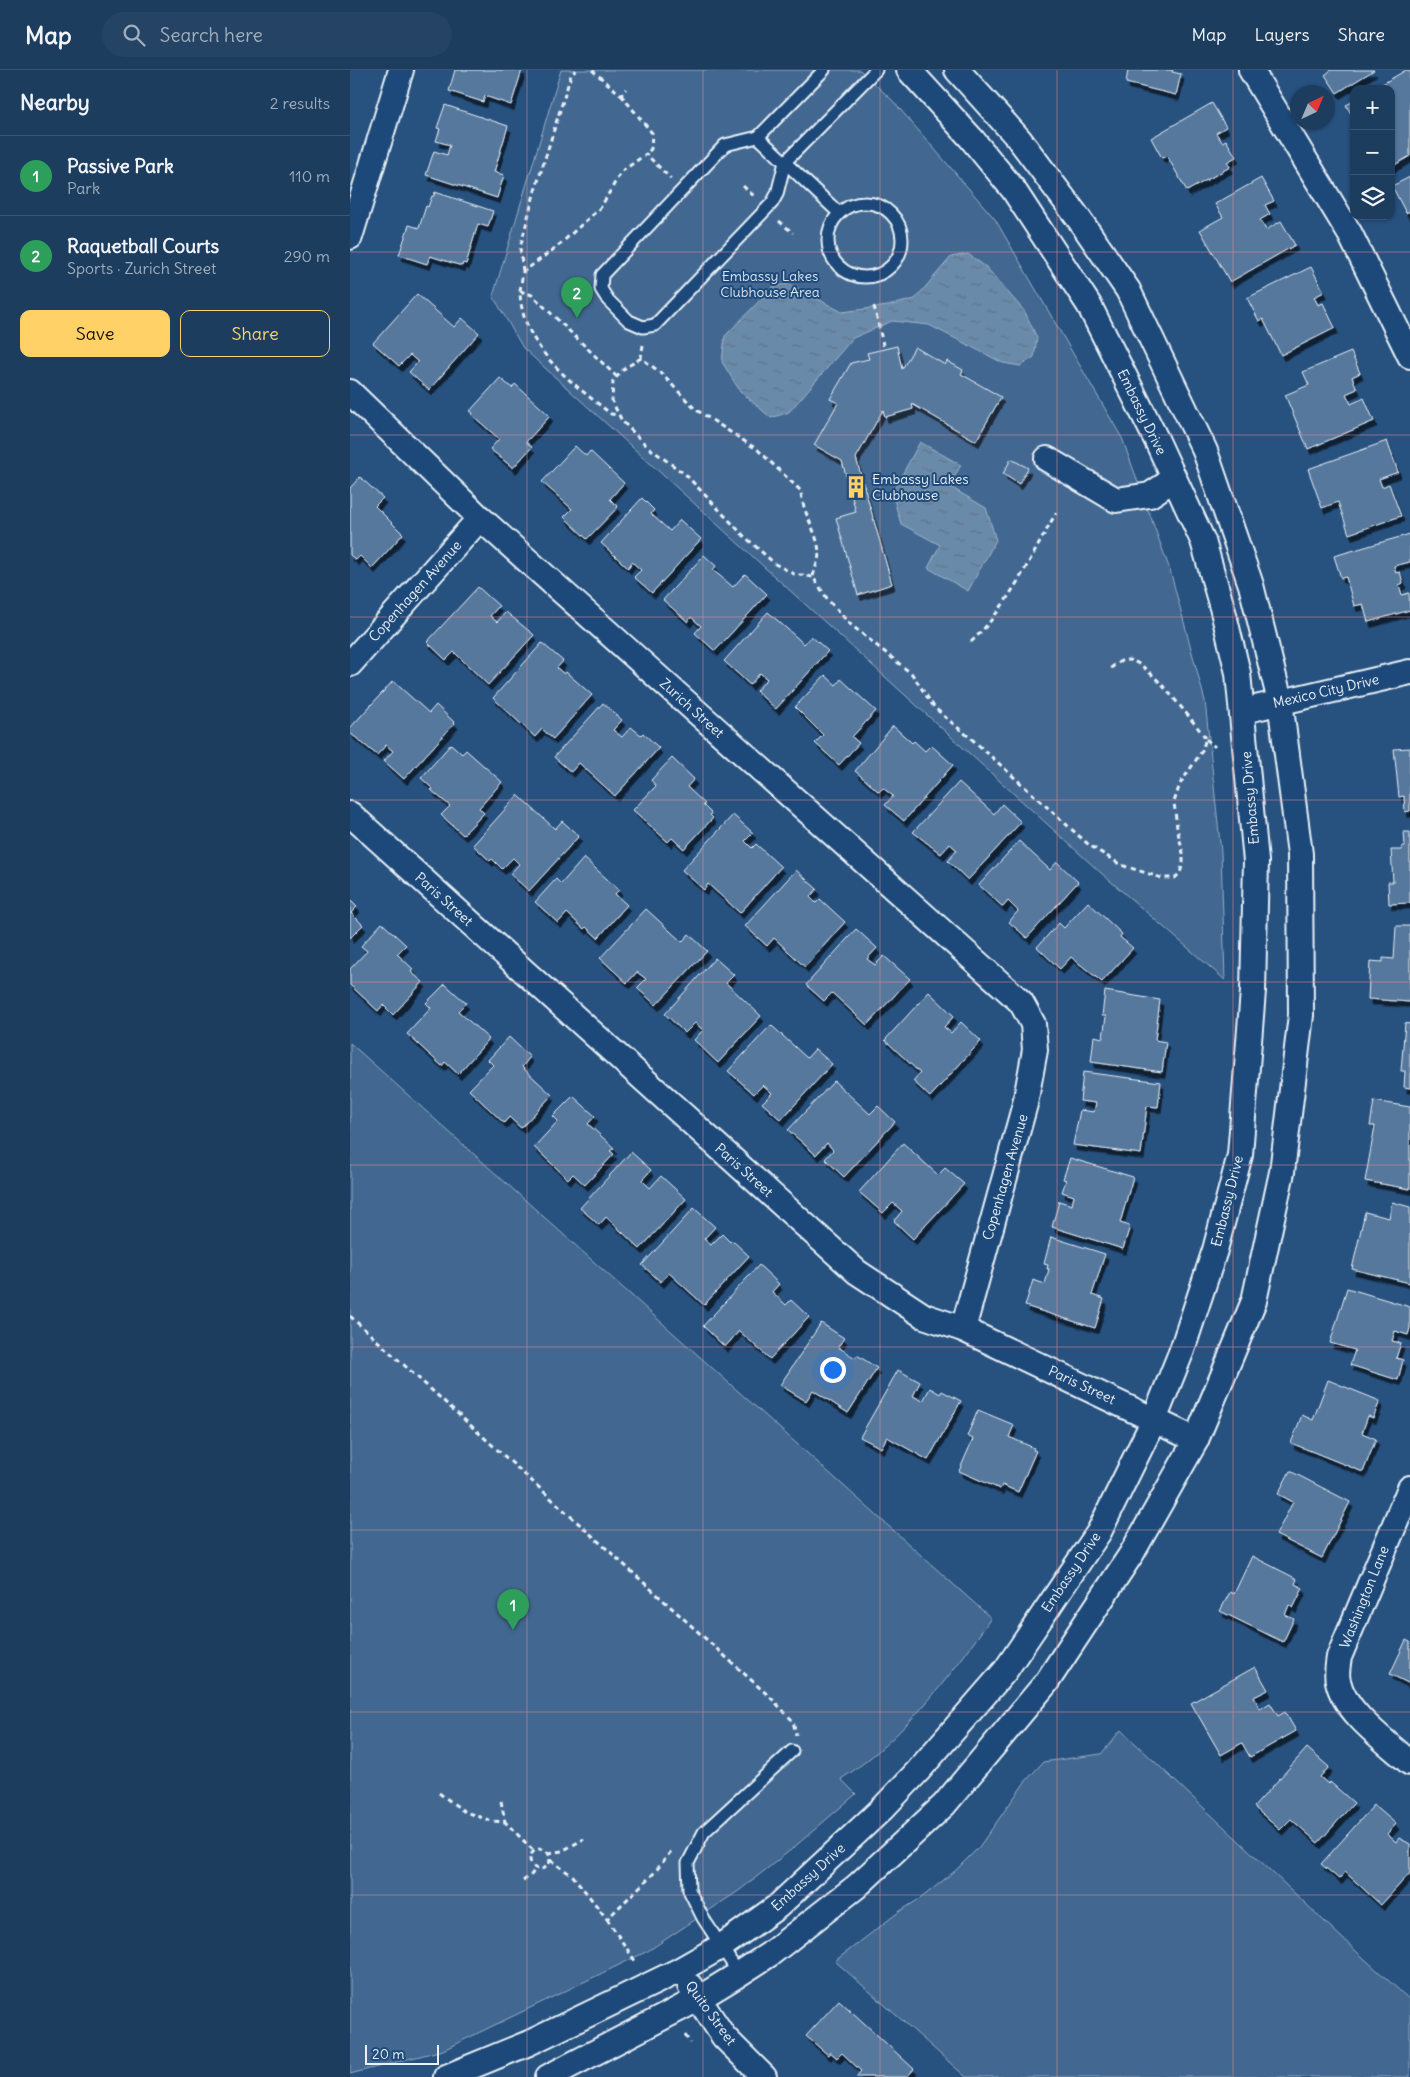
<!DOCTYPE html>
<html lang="en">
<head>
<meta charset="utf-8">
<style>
	:root { --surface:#1d3d5f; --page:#254465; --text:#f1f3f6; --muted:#a0aebd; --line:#3b5674; --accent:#ffd166 }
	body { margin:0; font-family:Delius,sans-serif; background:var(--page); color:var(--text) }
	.controls { position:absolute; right:15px; top:15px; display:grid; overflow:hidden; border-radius:10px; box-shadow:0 1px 4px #0004 }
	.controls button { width:45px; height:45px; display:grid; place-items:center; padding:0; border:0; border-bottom:1px solid var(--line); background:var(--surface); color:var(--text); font:25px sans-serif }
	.compass { position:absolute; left:940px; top:15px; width:45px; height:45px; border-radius:50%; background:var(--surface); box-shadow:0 1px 4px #0004; rotate:44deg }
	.scale { position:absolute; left:15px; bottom:12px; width:74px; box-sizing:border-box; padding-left:5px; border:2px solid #e8f1f8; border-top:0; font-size:14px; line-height:18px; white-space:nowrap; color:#e8f1f8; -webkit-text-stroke:4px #1f4a7a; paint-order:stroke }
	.you { position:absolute; left:482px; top:1299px; width:18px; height:18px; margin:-12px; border:4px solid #fff; border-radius:50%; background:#1a73e8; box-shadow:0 0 0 8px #1a73e833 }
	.badge { display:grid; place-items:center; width:32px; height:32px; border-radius:50%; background:var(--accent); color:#fff; font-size:16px; font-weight:700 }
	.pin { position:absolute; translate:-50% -41px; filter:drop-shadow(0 1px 2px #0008) }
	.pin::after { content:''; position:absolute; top:26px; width:18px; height:15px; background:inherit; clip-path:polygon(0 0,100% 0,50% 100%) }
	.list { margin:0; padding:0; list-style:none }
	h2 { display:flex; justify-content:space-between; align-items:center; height:65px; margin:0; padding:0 20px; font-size:21px }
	h2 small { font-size:16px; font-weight:400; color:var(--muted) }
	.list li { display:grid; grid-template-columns:32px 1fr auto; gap:15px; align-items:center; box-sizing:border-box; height:80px; padding:0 20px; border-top:1px solid var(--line) }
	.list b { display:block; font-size:19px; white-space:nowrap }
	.list p { margin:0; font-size:16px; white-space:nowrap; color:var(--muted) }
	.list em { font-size:16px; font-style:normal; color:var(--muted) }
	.actions { display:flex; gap:10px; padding:15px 20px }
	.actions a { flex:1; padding:11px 0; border:1px solid var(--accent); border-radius:10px; text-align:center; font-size:18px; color:var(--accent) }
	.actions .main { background:var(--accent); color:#111 }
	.icon { flex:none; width:28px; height:28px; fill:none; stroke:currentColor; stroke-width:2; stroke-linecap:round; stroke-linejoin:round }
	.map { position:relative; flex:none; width:1060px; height:2007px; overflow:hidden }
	header { display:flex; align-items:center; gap:30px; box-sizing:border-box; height:70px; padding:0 25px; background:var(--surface); border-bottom:1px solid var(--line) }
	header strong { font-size:24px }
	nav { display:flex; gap:28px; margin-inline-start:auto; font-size:18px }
	.search { width:350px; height:45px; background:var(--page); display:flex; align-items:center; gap:12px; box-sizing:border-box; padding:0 18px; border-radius:28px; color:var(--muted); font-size:19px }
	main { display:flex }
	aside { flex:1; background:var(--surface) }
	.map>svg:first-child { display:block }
	.green { fill:#436891; stroke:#96acc4 }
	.water { fill:url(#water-ripples); stroke:#9db3c9 }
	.building { fill:#57789d; stroke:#e8f1f8; filter:url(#shadow) }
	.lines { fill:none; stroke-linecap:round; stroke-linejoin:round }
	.lane-casing { stroke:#e8f1f8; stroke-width:15 }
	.street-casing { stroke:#e8f1f8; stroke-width:28 }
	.path { stroke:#e8f1f8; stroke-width:3; stroke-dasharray:5 4; stroke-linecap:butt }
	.lane { stroke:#1f4a7a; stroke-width:11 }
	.street { stroke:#1f4a7a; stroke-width:24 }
	.grid { fill:none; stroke:#df8c90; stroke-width:1; stroke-opacity:0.55 }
	.labels { text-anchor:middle; stroke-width:4; stroke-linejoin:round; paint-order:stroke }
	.park-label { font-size:14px; fill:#d8e3ee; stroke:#1f4a7a }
	.street-label { font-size:14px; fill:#e8f1f8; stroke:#1f4a7a }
	.poi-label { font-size:14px; fill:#e8f1f8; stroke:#1f4a7a; text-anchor:start }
</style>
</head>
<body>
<header>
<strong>Map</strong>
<div class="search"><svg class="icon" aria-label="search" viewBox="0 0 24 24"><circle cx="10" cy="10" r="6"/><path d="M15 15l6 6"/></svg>Search here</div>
<nav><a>Map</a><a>Layers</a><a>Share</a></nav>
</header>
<main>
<aside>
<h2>Nearby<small>2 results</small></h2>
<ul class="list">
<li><span class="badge" style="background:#2e9e5b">1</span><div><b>Passive Park</b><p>Park</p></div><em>110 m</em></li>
<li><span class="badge" style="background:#2e9e5b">2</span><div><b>Raquetball Courts</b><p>Sports · Zurich Street</p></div><em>290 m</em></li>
</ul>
<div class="actions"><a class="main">Save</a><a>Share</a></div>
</aside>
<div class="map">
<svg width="1060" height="2007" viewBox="0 0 1060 2007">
	<defs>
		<pattern id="water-ripples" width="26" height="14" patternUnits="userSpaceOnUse" patternTransform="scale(1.25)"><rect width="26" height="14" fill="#6b8aaa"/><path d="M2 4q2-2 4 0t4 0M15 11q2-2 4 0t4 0" fill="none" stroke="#5e7388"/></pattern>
		<filter id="shadow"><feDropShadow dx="3" dy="5.5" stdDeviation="0" flood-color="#0009"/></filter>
	</defs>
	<rect width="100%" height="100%" fill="#27517f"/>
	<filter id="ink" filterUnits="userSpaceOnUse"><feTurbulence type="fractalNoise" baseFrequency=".02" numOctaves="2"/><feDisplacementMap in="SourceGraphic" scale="10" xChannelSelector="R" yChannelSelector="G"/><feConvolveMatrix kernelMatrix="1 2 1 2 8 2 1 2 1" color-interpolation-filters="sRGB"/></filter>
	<g filter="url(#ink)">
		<g class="green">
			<path d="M211,0H510L543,31L645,149L772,368L820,500L855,631L871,782L875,910L751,803L173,278L143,226Z"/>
			<path d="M0,973L641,1548C601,1606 551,1671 491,1709L506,1724L442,1779L390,1820L298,1881L93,1980L0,2004Z"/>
			<path d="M771,1660L1007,1882L1060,1930V2007H616L485,1891L550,1841L571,1828L605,1801L629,1777L675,1712L693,1692L751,1684Z"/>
		</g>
		<g class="water">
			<path d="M618,184L636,197L675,242L687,268L684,287L670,296L653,293L579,255L542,251L503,268L439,342L421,348L390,321L372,292L375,266L424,216L440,214L492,242L538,236L565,229L601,187Z"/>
			<path d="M570,372L611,395L599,416L636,438L646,470L618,521L578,498L590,475L551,454L542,423Z"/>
		</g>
		<g class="building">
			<path d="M105,0H172L161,35L135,26L133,32L99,21Z"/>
			<path d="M778,0H823L822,2L831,4L826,25L776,13Z"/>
			<path d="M981,0H1024L987,23L975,5Z"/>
			<path d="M1056,0H1060V86L1041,97V19H1024Z"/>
			<path d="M1004,31V49L996,35Z"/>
			<path d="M862,33L876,57L866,63L872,72L876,70L886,87L877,92L880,97L837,121L817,86L812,88L801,68Z"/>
			<path d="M95,35L158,56L144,102L154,105L147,128L76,105L84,81L97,85L100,75L86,71L90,59L87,58Z"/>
			<path d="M1060,107V141L1056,143L1042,116Z"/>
			<path d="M911,108L924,131L915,135L920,144L910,150L916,160L931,151L945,175L880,212L850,160L873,147L865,134Z"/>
			<path d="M85,122L143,141L138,157L128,154L116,194L113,193L112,196L80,186L77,194L49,185L59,155L69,158L76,136L78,137L82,126H84Z"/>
			<path d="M961,197L974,222L964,227L968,235L973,233L985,258L931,285L913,249L909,251L897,228Z"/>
			<path d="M67,224L104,257L112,248L129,263L79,320L59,302L68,292L60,285L49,296L23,273Z"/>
			<path d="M547,276L552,299L565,277L595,295L597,291L613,300L611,304L651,327L626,371L562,334L563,339L535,347L533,340L506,388L542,514L508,525L486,448L506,442L492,391L464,375L488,333L480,329L501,293L519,289L517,283Z"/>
			<path d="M1001,282L1010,303L1002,307L1007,319L996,324L1001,334L1014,328L1024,351L958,379L935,325L959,315L953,302Z"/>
			<path d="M150,308L162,318L165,314L200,346L176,372L182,377L163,398L140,379L149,369L122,345L123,343L120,341Z"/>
			<path d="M1037,371L1048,402L1029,409L1032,417L1039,414L1051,446L999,464L988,432L972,438L958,399Z"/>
			<path d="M225,376L236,386L240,381L274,413L260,429L268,437L237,469L214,447L222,439L192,412Z"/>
			<path d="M661,389L678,398L669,414L653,404Z"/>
			<path d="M10,407L33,428L25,436L53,464L22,498L10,486L6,490L0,485V418Z"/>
			<path d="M292,428L304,440L301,444L320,461L330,450L351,469L302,523L284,507L291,500L282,492L278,498L251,473Z"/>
			<path d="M1060,464V492L1044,496L1046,503L1050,502L1053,513L1049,515L1052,525L1059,523L1060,540L1018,552L1013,534L1004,536L996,507L991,508L984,486Z"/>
			<path d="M354,485L366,496L363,500L383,517L395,504L417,524L365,581L345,563L351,556L341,547L338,552L313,530Z"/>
			<path d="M128,517L149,536L140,546L147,552L156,542L184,565L138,615L104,582L96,590L77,572Z"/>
			<path d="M418,542L454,574L461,566L478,581L426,639L406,621L417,609L410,603L400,615L374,591Z"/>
			<path d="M192,573L213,591L207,598L214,604L216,602L242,625L203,669L192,659L185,667L143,628Z"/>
			<path d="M475,605L486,615L491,609L526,641L502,667L509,673L489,695L465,673L473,665L445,637Z"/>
			<path d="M43,611L79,643L86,635L105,653L54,709L34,691L43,681L36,675L27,685L0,663V658Z"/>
			<path d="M253,633L272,650L263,660L272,667L281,657L291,665L293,663L309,678L265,726L229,693L221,702L204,687Z"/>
			<path d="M543,656L562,673L564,671L575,681L581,675L603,695L554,751L535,735L543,726L533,718L529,722L505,701Z"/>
			<path d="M101,674L112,684L116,680L152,712L129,738L134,743L113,765L91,745L100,736L81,720L83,719L71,708Z"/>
			<path d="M1060,678V741L1055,742L1054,726L1049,727L1044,679Z"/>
			<path d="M322,688L344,709L337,717L355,734L353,735L361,743L360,745L363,748L334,779L322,768L318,772L283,740L306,716L301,710Z"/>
			<path d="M609,712L644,744L652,734L671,752L618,810L598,791L607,780L600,774L591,784L563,762Z"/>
			<path d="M168,725L205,759L212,751L229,766L179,821L160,804L169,794L163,788L152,799L142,789L140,791L123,775Z"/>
			<path d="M383,745L403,763L395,771L402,778L406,774L431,797L390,843L358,814L354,820L332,800Z"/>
			<path d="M1054,762H1060V833L1039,834L1038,812H1043L1041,780H1052V776H1055Z"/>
			<path d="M669,771L700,800L707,792L728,812L677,868L659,852L668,841L658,831L653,837L629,815Z"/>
			<path d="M234,788L269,820L265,824L277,835L248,868L236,857L234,859L217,843L208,853L185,832L206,809L211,814Z"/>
			<path d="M446,800L467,819L460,827L466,833L470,829L495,852L455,897L424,868L417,876L395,856Z"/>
			<path d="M0,830L7,837L1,843L13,855L0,868Z"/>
			<path d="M738,832L772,864L770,867L783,878L752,912L721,887L710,899L687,877L709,853L714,858Z"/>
			<path d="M296,839L332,872L339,864L357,881L306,935L287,918L296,909L287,902L277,913L250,888Z"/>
			<path d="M32,853L56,875L47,884L63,899L61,902L73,912L43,945L33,935L28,941L0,915V899L17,881L11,876Z"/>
			<path d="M1046,856H1060V932L1018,929L1020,891L1033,892V888L1044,889Z"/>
			<path d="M506,859L527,878L517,889L525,895L534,886L560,909L517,955L482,923L474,931L456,915Z"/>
			<path d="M365,888L384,905L376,913L411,946L368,993L344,970L353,960L345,953L335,963L315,944Z"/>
			<path d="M95,914L116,933L108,941L139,969L108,1004L95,992L92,996L57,964L81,938L76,933Z"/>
			<path d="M755,921L810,930L805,970L816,972L812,1002L741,992L744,966L753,968L756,946H752Z"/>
			<path d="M579,922L604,946L594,957L601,963L611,952L631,971L580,1027L563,1011L570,1003L535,970Z"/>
			<path d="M1055,953L1060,954V1018L1054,1017L1055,1001H1051Z"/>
			<path d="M421,955L457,988L465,979L482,994L431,1050L412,1033L422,1023L413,1015L404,1024L378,1001Z"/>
			<path d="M159,967L180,987L172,997L202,1025L171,1058L159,1047L154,1053L119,1020L143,995L138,990Z"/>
			<path d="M733,1002L811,1012L808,1037L797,1036L791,1084L723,1075L730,1040L744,1042L746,1033L730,1031Z"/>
			<path d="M484,1011L520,1044L528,1036L545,1052L494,1107L475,1089L483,1080L477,1073L466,1085L438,1060Z"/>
			<path d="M223,1026L245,1046L238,1054L264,1078L260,1081L264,1084L235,1115L223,1104L218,1109L184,1077L208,1051L203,1046Z"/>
			<path d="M1024,1031L1060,1037V1119L1015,1111L1025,1056H1020Z"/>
			<path d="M553,1073L588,1105L595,1098L614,1114L563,1169L544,1151L552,1141L543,1133L533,1143L509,1122Z"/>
			<path d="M281,1082L301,1100L292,1110L300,1118L311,1106L336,1129L290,1179L256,1147L249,1155L230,1138Z"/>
			<path d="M720,1088L783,1107L770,1153L780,1156L773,1179L702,1157L709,1131L722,1135L724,1126L712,1122L716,1110L713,1109Z"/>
			<path d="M1042,1132L1060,1137V1213L1002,1199L1015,1142L1039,1148Z"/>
			<path d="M344,1138L365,1157L354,1169L361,1175L372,1164L380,1172L382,1170L399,1186L354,1235L319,1203L311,1212L292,1195Z"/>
			<path d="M701,1167L755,1184L742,1225L754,1229L745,1258L675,1236L683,1210L695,1214L699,1199H697L698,1195L694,1194Z"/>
			<path d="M409,1195L429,1214L422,1222L436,1235L441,1230L459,1247L420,1289L389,1261L375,1277L353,1256Z"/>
			<path d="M997,1218L1060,1237V1258L1058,1265L1045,1261L1042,1271L1051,1273L1046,1288L1053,1290L1048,1310L1000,1295L1005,1280L980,1273Z"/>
			<path d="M471,1253L494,1268L488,1277L505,1288L507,1285L527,1298L498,1343L463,1320L456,1331L430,1315Z"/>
			<path d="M548,1300L570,1312L563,1326L573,1331L580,1318L590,1324L592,1321L611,1331L578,1390L537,1367L531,1378L510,1367Z"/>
			<path d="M978,1310L1030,1331L1023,1348L1018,1346L1012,1363L1026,1369L1013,1402L941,1373L952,1345L963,1350Z"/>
			<path d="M628,1340L664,1355L659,1367L684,1378L683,1380L686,1381L668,1422L652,1415L650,1419L609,1401L623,1369L617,1366Z"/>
			<path d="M940,1401L1000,1432L972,1488L926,1465L943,1432L928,1424Z"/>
			<path d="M902,1486L947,1509L945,1514L953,1518L943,1538L939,1535L935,1545L944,1549L933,1572L870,1541L880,1522L884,1524Z"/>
			<path d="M1056,1570L1060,1572V1614L1040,1604Z"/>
			<path d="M905,1597L918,1620L904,1627L910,1639L920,1633L928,1646L935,1642L946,1661L900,1687L892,1673L871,1685L841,1633Z"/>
			<path d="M957,1678L979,1697L970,1707L978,1714L980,1712L1004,1733L968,1773L941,1749L930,1760L904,1737Z"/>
			<path d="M1024,1735L1046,1754L1037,1764L1046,1772L1049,1768L1060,1774V1803L1031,1835L995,1802L989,1809L971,1794Z"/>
			<path d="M489,1930L564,1999L557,2007H506L511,2001L492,1983L487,1988L480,1982L478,1985L456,1966Z"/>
		</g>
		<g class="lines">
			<defs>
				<g id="lane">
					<path d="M474,0L408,67L375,75L252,205L251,219L258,230L279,251L293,257L305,255L422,133L427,124L435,92L526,0"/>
					<path d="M408,67L489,143"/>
					<circle cx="515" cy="170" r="37"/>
					<path d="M389,1904L353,1848L339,1820L338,1793L354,1762L442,1681"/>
				</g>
				<g id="street">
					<path d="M901,0L1000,164L1060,286"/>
					<path d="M0,167L51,0"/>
					<path d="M0,322L130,448L671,932L683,954L685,980L675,1034L613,1259"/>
					<path d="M697,389L766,430L800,425L824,409"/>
					<path d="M0,594L130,448"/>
					<path d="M893,641L1060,602"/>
					<path d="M0,744L507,1202L574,1246L613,1259L846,1370"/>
					<path d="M1060,1418L989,1587C988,1594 986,1604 988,1611C994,1642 1037,1672 1060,1693"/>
					<path d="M340,1916L374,1967L414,2007"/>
					<path d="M96,2007L179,1973L330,1900L372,1876L428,1836L533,1738L568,1701L655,1601L749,1462L804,1350L832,1280L865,1180L890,1085L903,921L906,791L888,603L873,541L853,471L807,371L739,235L663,119L621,68L559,0"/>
					<path d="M198,2007L348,1929L389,1904L420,1884L507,1816L594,1735L696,1613L782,1483L846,1370L904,1231L932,1102L951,945L950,784L930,631L901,515L855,381L778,220L729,149L669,69L607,0"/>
				</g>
			</defs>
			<use href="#lane" class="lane-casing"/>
			<use href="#street" class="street-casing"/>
			<g class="path">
				<path d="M242,0L271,25L276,19"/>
				<path d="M271,25L302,63L301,79L296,84"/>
				<path d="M393,116L405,127"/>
				<path d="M429,151L443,163"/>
				<path d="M173,201L170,178L184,124L221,5L226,0"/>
				<path d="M170,221L173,202L208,176L251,137L271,102L296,84L321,109"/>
				<path d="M524,236L534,279"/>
				<path d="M293,275L291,288L311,303L345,339L408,380L451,421C452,443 468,462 469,483C469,491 464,500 463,507L478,530L500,554L562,604L584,637L595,647L624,671L739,775L771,795L812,808H825L830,803L833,793V783L827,758L824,732L830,714L852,681L856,668C842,651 803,599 785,592C775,587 768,592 761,598"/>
				<path d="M291,288L275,298L263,311L262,331L272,351L298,377L336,405L393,465L425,494L444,504L463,507"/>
				<path d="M267,307L182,225L170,221C171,277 221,312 261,344L268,345"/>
				<path d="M621,572C658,537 681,487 706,443"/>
				<path d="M856,669L865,677"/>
				<path d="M0,1246L421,1628L443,1651L446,1665"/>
				<path d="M89,1723L115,1742L142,1751L155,1752L183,1780"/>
				<path d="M151,1731L155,1752"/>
				<circle cx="190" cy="1789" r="10"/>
				<path d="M198,1783L212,1781L234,1769"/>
				<path d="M200,1790L223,1806L257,1849L305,1802L322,1780"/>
				<path d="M173,1811L182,1804L185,1798"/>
				<path d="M257,1849L285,1891"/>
				<path d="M335,1965L340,1973"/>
			</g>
			<use href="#lane" class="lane"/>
			<use href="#street" class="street"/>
		</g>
	</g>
	<path class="grid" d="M177,0V2007M353,0V2007M530,0V2007M707,0V2007M883,0V2007M0,182H1060M0,365H1060M0,547H1060M0,730H1060M0,912H1060M0,1095H1060M0,1277H1060M0,1460H1060M0,1642H1060M0,1825H1060"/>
	<defs>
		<symbol id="building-bare" viewBox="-9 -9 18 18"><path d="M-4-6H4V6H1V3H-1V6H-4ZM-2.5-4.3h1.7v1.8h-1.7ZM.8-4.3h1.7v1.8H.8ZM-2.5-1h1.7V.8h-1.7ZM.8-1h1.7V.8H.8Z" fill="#ffd166" stroke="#1f4a7a" stroke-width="2.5" paint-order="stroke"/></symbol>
	</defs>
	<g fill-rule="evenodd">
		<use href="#building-bare" x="490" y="401" width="32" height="32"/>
	</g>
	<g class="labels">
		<g class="park-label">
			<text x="420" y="211">Embassy Lakes<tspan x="420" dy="16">Clubhouse Area</tspan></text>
		</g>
		<g class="street-label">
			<text transform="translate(792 342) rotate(64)" y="5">Embassy Drive</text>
			<text transform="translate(65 521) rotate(-48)" y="5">Copenhagen Avenue</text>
			<text transform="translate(976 621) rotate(-13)" y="5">Mexico City Drive</text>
			<text transform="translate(342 638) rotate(42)" y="5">Zurich Street</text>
			<text transform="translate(900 728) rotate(-95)" y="5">Embassy Drive</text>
			<text transform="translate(94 829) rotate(42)" y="5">Paris Street</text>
			<text transform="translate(394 1100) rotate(42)" y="5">Paris Street</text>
			<text transform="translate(655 1107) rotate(-74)" y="5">Copenhagen Avenue</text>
			<text transform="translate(877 1131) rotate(-76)" y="5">Embassy Drive</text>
			<text transform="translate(732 1315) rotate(25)" y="5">Paris Street</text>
			<text transform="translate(721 1502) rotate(-56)" y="5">Embassy Drive</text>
			<text transform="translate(1014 1527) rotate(-68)" y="5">Washington Lane</text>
			<text transform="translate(458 1807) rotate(-42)" y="5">Embassy Drive</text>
			<text transform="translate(361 1943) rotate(54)" y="5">Quito Street</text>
		</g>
		<g class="poi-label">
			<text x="522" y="414">Embassy Lakes<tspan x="522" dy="16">Clubhouse</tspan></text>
		</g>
	</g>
</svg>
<div class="controls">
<button>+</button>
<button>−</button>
<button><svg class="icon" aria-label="layers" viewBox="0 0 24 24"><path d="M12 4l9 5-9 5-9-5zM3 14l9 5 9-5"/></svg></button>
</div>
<svg class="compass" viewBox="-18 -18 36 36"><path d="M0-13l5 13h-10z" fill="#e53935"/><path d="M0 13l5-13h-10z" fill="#a0aebd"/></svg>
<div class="scale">20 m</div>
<div class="you"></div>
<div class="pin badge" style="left:163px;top:1560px;background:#2e9e5b">1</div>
<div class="pin badge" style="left:227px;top:248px;background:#2e9e5b">2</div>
</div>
</main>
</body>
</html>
